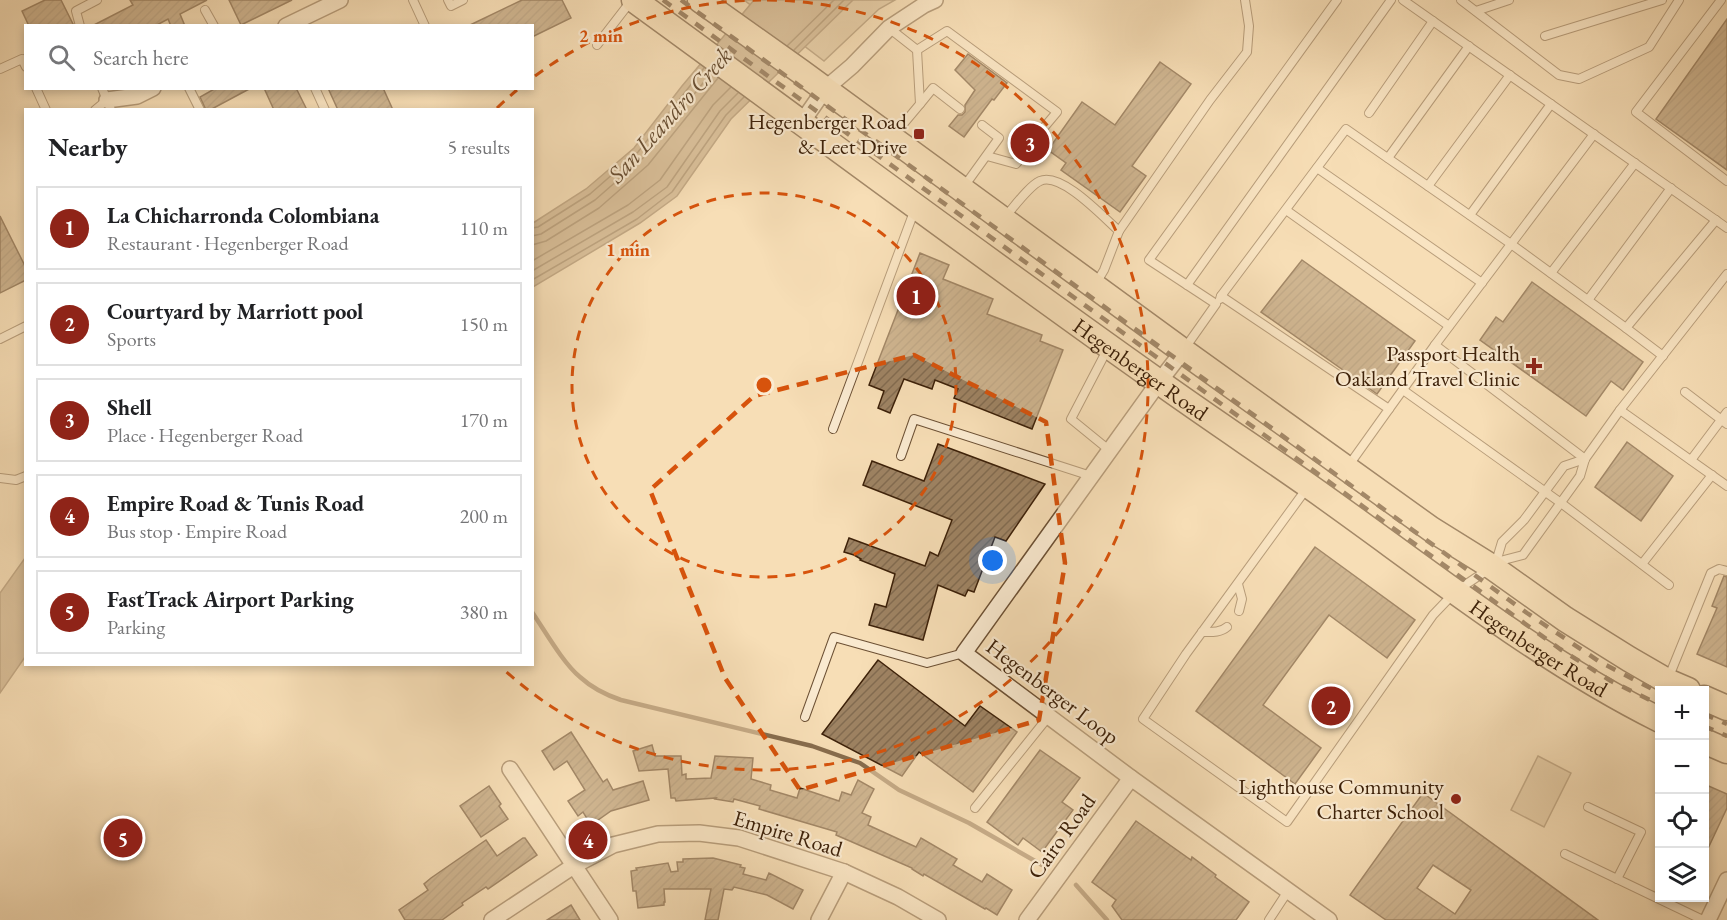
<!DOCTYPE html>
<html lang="en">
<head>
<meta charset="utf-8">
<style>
	:root { --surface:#fff; --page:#f6f6f6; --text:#202124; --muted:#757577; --line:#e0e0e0; --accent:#8f2418 }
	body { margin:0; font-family:"EB Garamond",serif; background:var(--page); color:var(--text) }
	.controls { position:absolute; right:18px; bottom:18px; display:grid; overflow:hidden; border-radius:0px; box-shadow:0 3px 9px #0003 }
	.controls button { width:54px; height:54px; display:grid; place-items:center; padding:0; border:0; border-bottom:2px solid var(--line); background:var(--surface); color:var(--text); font:30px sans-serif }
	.you { position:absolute; left:993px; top:561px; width:21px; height:21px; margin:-15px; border:4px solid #fff; border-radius:50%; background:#1a73e8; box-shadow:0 0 0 9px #1a73e833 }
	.badge { display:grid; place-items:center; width:39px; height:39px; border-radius:50%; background:var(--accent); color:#fff; font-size:20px; font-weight:700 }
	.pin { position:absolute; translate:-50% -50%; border:3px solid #fff; box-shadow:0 2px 6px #0006 }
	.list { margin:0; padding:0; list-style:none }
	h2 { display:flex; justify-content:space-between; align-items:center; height:78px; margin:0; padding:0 24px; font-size:26px }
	h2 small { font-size:20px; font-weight:400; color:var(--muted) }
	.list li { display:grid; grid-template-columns:39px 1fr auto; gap:18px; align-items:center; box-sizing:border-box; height:84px; margin:0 12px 12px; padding:0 12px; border:2px solid var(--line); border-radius:0px }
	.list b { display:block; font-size:22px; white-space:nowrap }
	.list p { margin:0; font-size:20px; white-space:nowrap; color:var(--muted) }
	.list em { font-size:20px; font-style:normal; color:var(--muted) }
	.icon { flex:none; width:33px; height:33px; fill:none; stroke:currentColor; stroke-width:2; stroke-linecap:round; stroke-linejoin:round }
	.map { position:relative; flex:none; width:1727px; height:920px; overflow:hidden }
	.search { position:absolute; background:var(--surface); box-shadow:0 3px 9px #0003; left:24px; top:24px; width:510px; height:66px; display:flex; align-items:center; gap:15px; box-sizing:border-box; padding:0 21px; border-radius:0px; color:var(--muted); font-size:22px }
	.panel { position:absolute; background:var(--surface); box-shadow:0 3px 9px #0003; left:24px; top:108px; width:510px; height:558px; border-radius:0px }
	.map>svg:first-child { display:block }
	.green { fill:#d7be99; stroke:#8a7051; stroke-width:1.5 }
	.water { fill:#b89e7b; stroke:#876c4d; stroke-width:1.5 }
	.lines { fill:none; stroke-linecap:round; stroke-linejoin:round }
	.shore { stroke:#7a6042; stroke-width:1.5 }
	.stream { stroke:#876c4d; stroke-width:4.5 }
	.building { fill:url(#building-hatch); stroke:#3d2109; stroke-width:1.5; fill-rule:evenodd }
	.lane-casing { stroke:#6c5034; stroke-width:10 }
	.street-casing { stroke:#6c5034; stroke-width:18 }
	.primary-casing { stroke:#3d2109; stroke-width:27 }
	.lane { stroke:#faead0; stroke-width:8 }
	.street { stroke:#faead0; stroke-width:15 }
	.primary { stroke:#f7deb6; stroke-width:24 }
	.rail { stroke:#3d2109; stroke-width:4.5; stroke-dasharray:10 10; stroke-linecap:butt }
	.marked { fill:none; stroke:#d7530c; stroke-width:4.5; stroke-dasharray:12 8; stroke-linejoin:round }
	.ring { fill:none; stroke:#d7530c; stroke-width:3; stroke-dasharray:10 8 }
	.poi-dot { fill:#8f2418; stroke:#faead0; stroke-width:2 }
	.labels { text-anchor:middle; stroke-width:4.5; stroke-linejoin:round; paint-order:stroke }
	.poi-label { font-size:22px; fill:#3d2109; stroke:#faead0; text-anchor:end }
	.street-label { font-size:22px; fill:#3d2109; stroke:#faead0 }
	.water-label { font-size:24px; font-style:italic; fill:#684d31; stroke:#faead0 }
	.centre { fill:#d7530c; stroke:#faead0; stroke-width:3 }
	.ring-label { font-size:18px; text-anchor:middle; font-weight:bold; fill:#d7530c; stroke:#faead0; stroke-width:4.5; stroke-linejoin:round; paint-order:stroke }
</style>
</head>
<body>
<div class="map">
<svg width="1727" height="920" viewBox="0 0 1727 920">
	<defs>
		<pattern id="building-hatch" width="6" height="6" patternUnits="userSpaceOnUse" patternTransform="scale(1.5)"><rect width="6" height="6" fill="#9e8363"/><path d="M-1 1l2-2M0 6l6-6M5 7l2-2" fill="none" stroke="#826b50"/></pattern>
	</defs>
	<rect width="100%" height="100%" fill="#f7deb6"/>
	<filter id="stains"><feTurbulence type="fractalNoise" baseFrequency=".00333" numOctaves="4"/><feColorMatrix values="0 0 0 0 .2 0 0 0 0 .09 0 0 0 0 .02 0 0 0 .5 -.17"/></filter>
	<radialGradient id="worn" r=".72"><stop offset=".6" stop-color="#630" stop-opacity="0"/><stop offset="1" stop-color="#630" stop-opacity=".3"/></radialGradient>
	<g class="green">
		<path d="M744,0H895L879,9L824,61Z"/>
		<path d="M1538,756L1571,773L1544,827L1511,810Z"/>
	</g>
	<g class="water">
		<path d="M754,0H853L731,119L677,196L640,223L533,287V223L586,189L634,148L682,86Z"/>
		<path d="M25,558V657L0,693V593Z"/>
		<path d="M1333,692L1344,700L1329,720L1318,711Z"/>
	</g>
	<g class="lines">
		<g class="shore">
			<path d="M787,46L834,0"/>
			<path d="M794,50L844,0"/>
			<path d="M532,228L538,227L590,194L638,152L704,68"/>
			<path d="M532,236L541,234L595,200L643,158L711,73"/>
			<path d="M532,245L546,241L599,208L648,165L718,78"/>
			<path d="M532,261L628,205L660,180L713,105L731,87"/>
			<path d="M532,271L633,212L667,187L720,111L738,93"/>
			<path d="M532,280L637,219L672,192L726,115L744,97"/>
		</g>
		<g class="stream">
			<path d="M532,612C545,631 563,663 580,677C592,688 606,695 621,700L812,746L860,763L899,790L969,823L1042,865"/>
			<path d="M1076,885L1107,920"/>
		</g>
	</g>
	<g class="building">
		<path d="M45,0H61L74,26H29L22,11Z"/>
		<path d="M130,0H207L180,14L185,26H171L168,19L155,26H92L133,5Z"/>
		<path d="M229,0H292L241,25Z"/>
		<path d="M522,0H562L571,18L532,37V26H468Z"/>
		<path d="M1727,19V170L1656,119Z"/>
		<path d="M968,54L1007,83L994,100L992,99L964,137L949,126L958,115H962L965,112V105L975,90L955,70Z"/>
		<path d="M1160,62L1191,84L1132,166L1146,176L1120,212L1061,170L1066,163L1048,150L1082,102L1115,125Z"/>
		<path d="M216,88H251L210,110H206L200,97Z"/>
		<path d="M264,88H296L307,110H274Z"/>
		<path d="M328,88H383L393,110H338Z"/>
		<path d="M1028,127L1035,132L1038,136L1044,138L1029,159V153L1026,150L1023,149L1017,151L1022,145L1017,141Z"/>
		<path d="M0,216L26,268V280L0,293Z"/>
		<path d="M920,253L949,265L943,279L993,299L987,314L1042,335L1040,341L1063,350L1032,429L954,398L958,389L935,380L932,389L904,379L890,413L878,408L884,391L869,385Z"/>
		<path d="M1302,260L1415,341L1377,394L1261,312Z"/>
		<path d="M1532,282L1643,362L1623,390L1611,381L1586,416L1480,340L1496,317L1503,322Z"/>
		<path d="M1627,442L1673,476L1641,521L1595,487Z"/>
		<path d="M938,444L1045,484L1006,541L995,537L974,592L968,590L965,596L938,585L923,640L869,625L875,604L886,607L895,574L860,560L861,559L854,555L844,552L849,538L925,566L930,552L938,556L952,520L863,485L872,461L924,481Z"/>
		<path d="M1315,547L1415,620L1387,658L1329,615L1263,705L1321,748L1295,784L1196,711Z"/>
		<path d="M1724,576L1727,577V667L1697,654L1717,608L1712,606Z"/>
		<path d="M878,660L965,726L980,706L1017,732L973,792L919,752L902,776L822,734Z"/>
		<path d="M571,732L603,782L607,779L613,790L643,781L649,800L611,811L591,825L583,812L578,816L568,801L585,790L567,761L554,770L542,751Z"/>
		<path d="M652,745L655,756H681L682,775L686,774V779L711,778L715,756L753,758L751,779L771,785L770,790L797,798L800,788L839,801L842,792L851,795L858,780L874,789L862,813L871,817L868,825L916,847L921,838L957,859L953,865L982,882L987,874L1012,890L997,915L986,908L985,909L924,874L923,876L912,869V868L836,835L837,832L759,809L760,806L734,799L733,802L715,799L716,798L676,801L675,798H671L668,769L639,771L633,751Z"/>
		<path d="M1040,750L1080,778L1062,802L1073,810L1042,852L1023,838L1018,845L987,822Z"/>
		<path d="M1704,784L1727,794V808L1704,857Z"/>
		<path d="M489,786L501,804L499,806L508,819L481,837L460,806Z"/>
		<path d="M1423,793L1598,920H1386L1350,895ZM1433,865L1471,890L1455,914L1417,888Z"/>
		<path d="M1136,821L1191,860L1192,857L1216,875L1215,877L1249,902L1236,920H1122L1112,906L1116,900L1092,882Z"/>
		<path d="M523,838H525L537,855L488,889L486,887L462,903L463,905L442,920H405L399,910L428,890L424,884L431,878L486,840L497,856Z"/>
		<path d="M713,858L741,865L740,867L745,868L743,874L766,880L769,873L803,890L793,909L767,895L734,887L732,890L724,889L718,920H705L711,889H664L665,902H664V905L638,908L636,891H633L631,871L637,870L636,868L668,863L671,872L678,871L677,862H683V859Z"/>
		<path d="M571,905L580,920H547Z"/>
	</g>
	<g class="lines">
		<defs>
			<g id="lane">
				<path d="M413,0L425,26"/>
				<path d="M448,0L451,6L463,0"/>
				<path d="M1403,0L1727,228"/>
				<path d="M1461,0L1559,75L1579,79L1649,47L1679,0"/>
				<path d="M1721,0L1636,112L1727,181"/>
				<path d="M205,10L214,26"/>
				<path d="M1476,11L1509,0"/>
				<path d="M80,26L76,11L97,0"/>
				<path d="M889,28L917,50L920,104L894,135"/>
				<path d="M1545,36L1662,0"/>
				<path d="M597,45L631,1"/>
				<path d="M917,50L947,31L1057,112L1041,131"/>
				<path d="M0,69L22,59L26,67"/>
				<path d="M36,88L46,110"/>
				<path d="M102,88L111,110"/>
				<path d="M189,88L200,110"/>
				<path d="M315,88L325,110"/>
				<path d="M920,104L933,88L960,109"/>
				<path d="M95,110L107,100"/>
				<path d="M1369,113L1433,21"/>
				<path d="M987,156L1016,164L1023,155"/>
				<path d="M1388,158L1469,46"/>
				<path d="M1317,168L1482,283"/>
				<path d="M1428,186L1510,75"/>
				<path d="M963,188L999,138L982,125"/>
				<path d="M1286,210L1449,326"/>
				<path d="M1470,215L1551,104"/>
				<path d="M1005,217C1014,207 1029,186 1040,181C1061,171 1104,218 1119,231"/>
				<path d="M1551,273L1635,163"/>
				<path d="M1095,285L1104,270L1119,231L1210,100L1247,52L1249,26L1245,0"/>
				<path d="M1187,285L1391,0"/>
				<path d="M1221,296L1346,129L1511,244L1626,328L1716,220"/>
				<path d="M1220,299L1221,296L1389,409L1349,465"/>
				<path d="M1588,300L1671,188"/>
				<path d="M1626,328L1663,356"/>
				<path d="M0,339L26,326"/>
				<path d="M1435,345L1594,134"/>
				<path d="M1185,348L1216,304L1149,260L1337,0"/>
				<path d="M1107,350L1071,419L1109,450"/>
				<path d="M1403,390L1561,503L1669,585"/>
				<path d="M1685,392L1727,424"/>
				<path d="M1389,409L1435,345L1585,459"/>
				<path d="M1620,410L1727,274"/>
				<path d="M833,429L915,209"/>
				<path d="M901,456L914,419L1091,476"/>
				<path d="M1691,460L1727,412"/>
				<path d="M0,478L16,480L26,476"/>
				<path d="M1307,488L1186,654L1143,719L1287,822L1433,615L1456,591L1492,567L1496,562L1502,542L1524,520L1564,466L1585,459"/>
				<path d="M1496,562L1523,555L1580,476L1585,459L1620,410L1727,486"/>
				<path d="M1642,564L1712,475"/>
				<path d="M1238,584L1242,599L1239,611"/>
				<path d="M1202,632C1211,632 1220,633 1227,627"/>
				<path d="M1668,679L1711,573L1719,569L1727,571"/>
				<path d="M805,717L834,637L927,663L964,653"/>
				<path d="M1588,807L1641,832L1617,879"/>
				<path d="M975,808L1049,716"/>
				<path d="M1565,854L1703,920"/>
				<path d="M1269,920L1288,891"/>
			</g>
			<g id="street">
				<path d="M286,26L340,0"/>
				<path d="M107,100L137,96L153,88"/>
				<path d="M802,122L825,89L852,66L889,28L924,5L935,0"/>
				<path d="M1183,351L1159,382L964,653L1131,778L1329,920"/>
				<path d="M510,769L610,920"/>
				<path d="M492,920L575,865L613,845L658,834L699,833L739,838L844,872L898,897L938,920"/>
				<path d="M819,920L844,872"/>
				<path d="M1027,920L1131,778"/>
				<path d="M1708,920L1727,880"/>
			</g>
			<g id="primary">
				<path id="s1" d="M634,0C809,127 982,257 1159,382C1208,417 1259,451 1309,486C1424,567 1534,657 1660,720"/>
				<path d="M700,0L800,71L1183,351L1431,529L1492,567L1565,619L1629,659L1667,681L1688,690"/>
				<path d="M1704,698L1727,708"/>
				<path d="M1704,741L1727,751"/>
			</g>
		</defs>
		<use href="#lane" class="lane-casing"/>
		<use href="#street" class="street-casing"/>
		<use href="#primary" class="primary-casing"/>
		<use href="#lane" class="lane"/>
		<use href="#street" class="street"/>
		<use href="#primary" class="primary"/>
		<g class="rail">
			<path d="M663,0L1560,649L1611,681L1660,705"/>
			<path d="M681,0L1527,613L1600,662L1660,693"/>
			<path d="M1704,714L1727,724"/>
			<path d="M1704,726L1727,736"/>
		</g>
	</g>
	<path d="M0 0H1727V920H0ZM914,355L1046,422L1065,563L1039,720L800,790L725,678L650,490L754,396Z" fill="#f7deb6" fill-opacity=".55" fill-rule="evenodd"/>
	<path class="marked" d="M914,355L1046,422L1065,563L1039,720L800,790L725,678L650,490L754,396Z"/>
	<g class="ring">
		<circle cx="764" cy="385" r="192"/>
		<path d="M497 108A385 385 0 0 1 517 90M535 76A385 385 0 0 1 761 0M767 0A385 385 0 1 1 501 667"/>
	</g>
	<g class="poi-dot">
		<rect x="913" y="128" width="12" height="12" rx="3"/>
		<path d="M1531 357h6v6h6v6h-6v6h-6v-6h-6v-6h6z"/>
		<circle cx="1456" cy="799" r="6"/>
	</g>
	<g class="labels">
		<g class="poi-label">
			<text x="907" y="129">Hegenberger Road<tspan x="907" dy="25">&amp; Leet Drive</tspan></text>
			<text x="1520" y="361">Passport Health<tspan x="1520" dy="25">Oakland Travel Clinic</tspan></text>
			<text x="1444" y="794">Lighthouse Community<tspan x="1444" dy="25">Charter School</tspan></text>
		</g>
		<g class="street-label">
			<text dy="8" stroke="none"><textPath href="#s1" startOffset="627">Hegenberger Road</textPath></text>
			<text dy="8" stroke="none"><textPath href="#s1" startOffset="1113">Hegenberger Road</textPath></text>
			<text transform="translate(1053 691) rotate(37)" y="8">Hegenberger Loop</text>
			<text transform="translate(788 833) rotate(17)" y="8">Empire Road</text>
			<text transform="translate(1061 836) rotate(-54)" y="8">Cairo Road</text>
		</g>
		<g class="water-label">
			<text transform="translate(670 115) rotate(-48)" y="8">San Leandro Creek</text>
		</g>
	</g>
	<circle cx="764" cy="385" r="9" class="centre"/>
	<g class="ring-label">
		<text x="601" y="42">2 min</text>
		<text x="628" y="256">1 min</text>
	</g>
	<rect width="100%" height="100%" filter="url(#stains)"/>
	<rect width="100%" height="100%" fill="url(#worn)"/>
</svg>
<div class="controls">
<button>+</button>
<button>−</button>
<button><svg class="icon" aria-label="locate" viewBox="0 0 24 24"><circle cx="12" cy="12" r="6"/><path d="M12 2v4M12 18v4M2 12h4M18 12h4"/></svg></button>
<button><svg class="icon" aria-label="layers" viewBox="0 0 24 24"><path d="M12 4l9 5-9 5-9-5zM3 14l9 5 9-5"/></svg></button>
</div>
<div class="you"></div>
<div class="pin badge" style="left:916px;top:296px">1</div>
<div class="pin badge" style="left:1331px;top:706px">2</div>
<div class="pin badge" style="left:1030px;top:143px">3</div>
<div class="pin badge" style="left:588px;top:840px">4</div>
<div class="pin badge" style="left:123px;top:838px">5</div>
<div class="search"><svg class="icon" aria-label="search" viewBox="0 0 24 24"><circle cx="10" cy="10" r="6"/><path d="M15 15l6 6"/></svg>Search here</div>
<section class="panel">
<h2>Nearby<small>5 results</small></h2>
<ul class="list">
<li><span class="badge">1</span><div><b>La Chicharronda Colombiana</b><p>Restaurant · Hegenberger Road</p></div><em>110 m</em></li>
<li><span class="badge">2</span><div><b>Courtyard by Marriott pool</b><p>Sports</p></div><em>150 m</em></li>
<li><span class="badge">3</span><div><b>Shell</b><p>Place · Hegenberger Road</p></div><em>170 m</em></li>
<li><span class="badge">4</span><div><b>Empire Road &amp; Tunis Road</b><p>Bus stop · Empire Road</p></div><em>200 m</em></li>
<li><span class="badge">5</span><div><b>FastTrack Airport Parking</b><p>Parking</p></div><em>380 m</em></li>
</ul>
</section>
</div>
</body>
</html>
